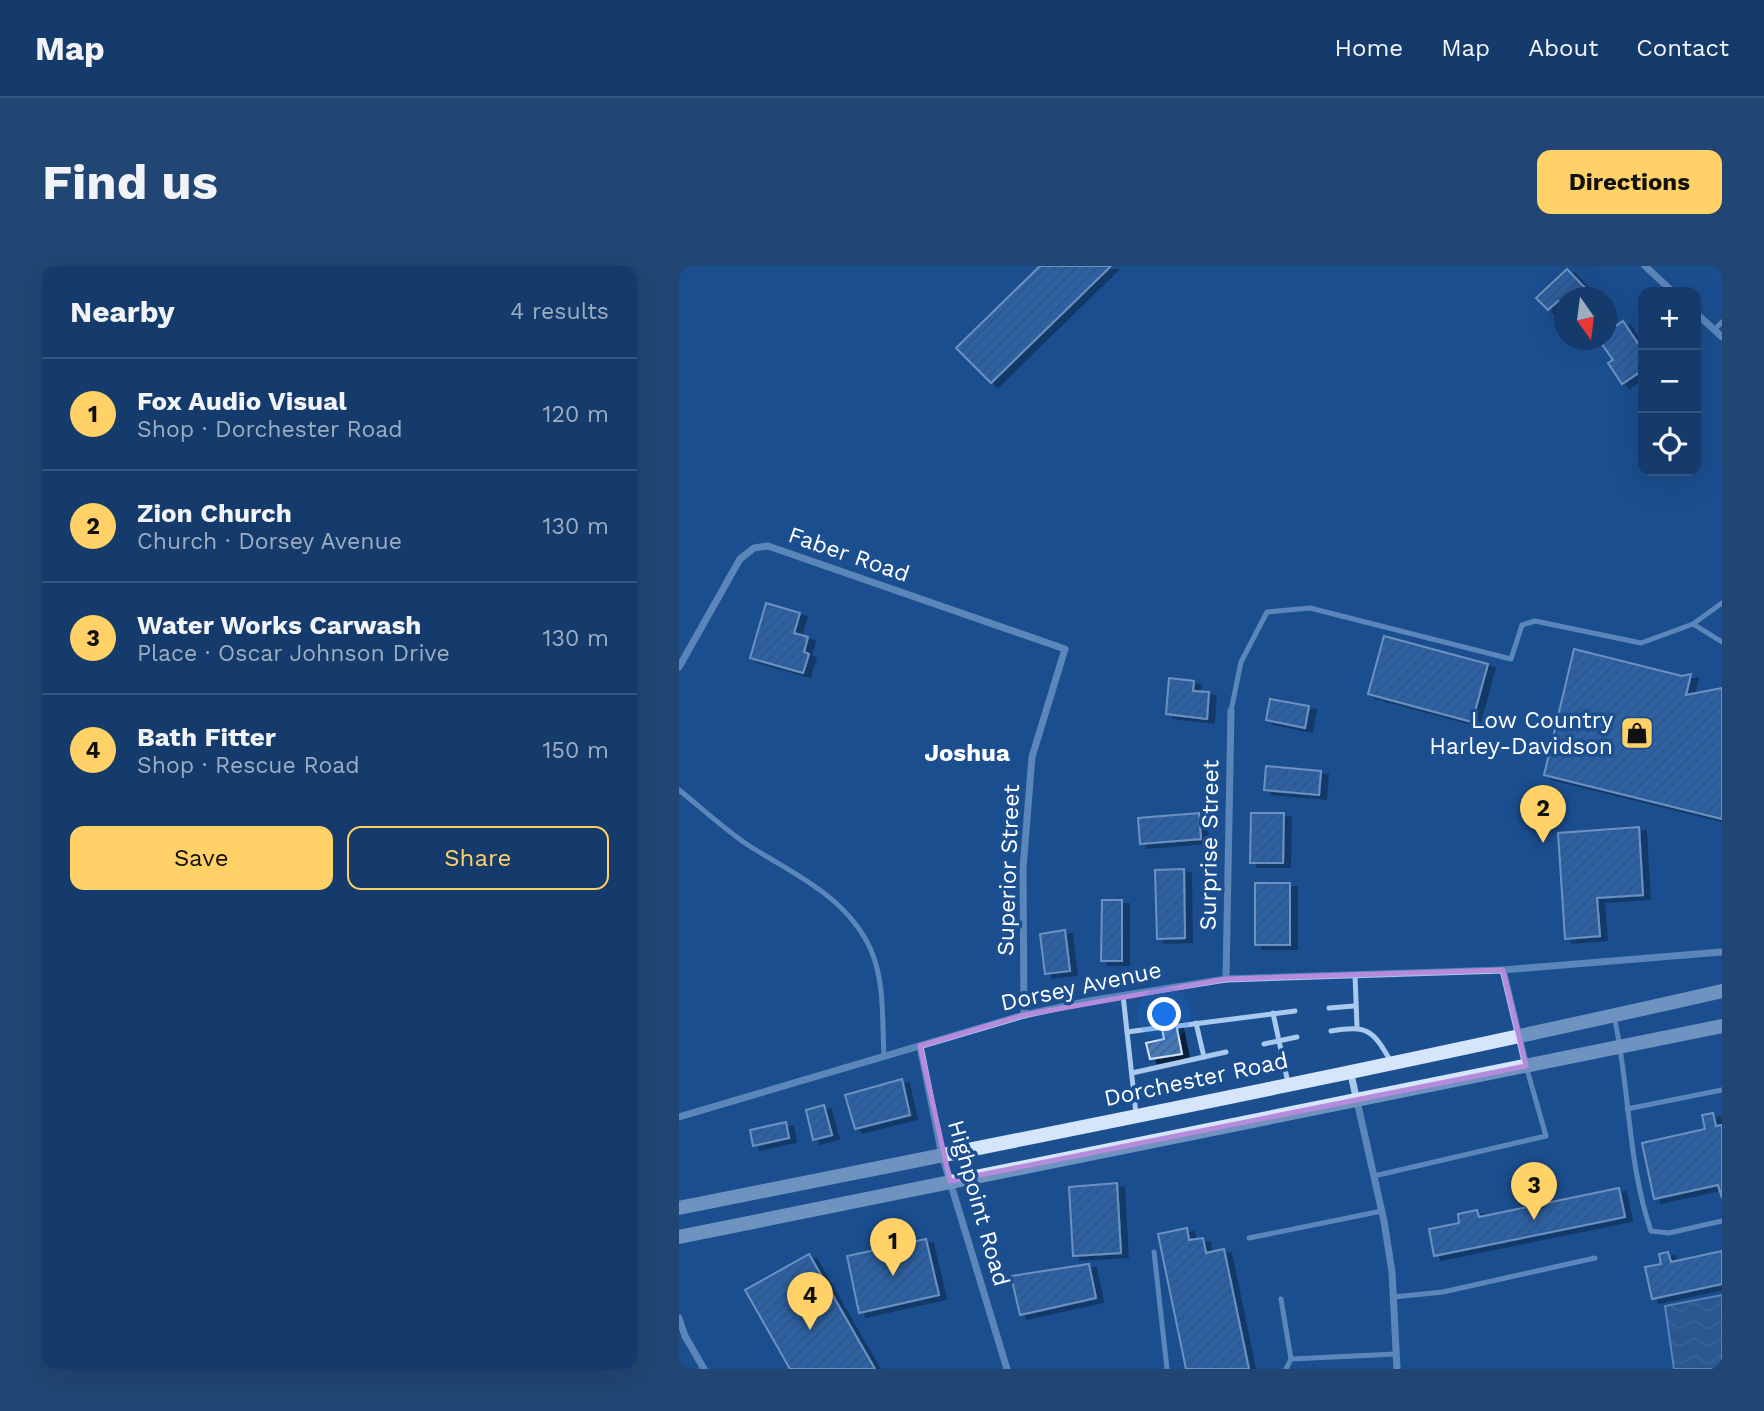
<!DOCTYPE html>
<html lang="en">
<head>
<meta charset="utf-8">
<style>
	:root { --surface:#143b6b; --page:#214673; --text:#f1f3f6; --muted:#9dadc1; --line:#33557e; --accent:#ffd166 }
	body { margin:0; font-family:"Work Sans",sans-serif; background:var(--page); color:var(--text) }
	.controls { position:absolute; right:21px; top:21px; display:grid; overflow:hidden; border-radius:14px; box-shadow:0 7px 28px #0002 }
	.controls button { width:63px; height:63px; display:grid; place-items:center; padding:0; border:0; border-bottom:2px solid var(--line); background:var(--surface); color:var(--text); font:35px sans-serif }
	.compass { position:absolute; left:875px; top:21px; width:63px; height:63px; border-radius:50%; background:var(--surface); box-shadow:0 7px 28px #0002; rotate:166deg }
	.you { position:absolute; left:486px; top:749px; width:24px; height:24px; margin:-18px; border:5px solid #fff; border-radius:50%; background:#1a73e8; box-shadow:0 0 0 10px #1a73e833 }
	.badge { display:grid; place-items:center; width:46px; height:46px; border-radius:50%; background:var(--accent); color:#111; font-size:23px; font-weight:700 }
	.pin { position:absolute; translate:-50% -58px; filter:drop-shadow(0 2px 4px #0008) }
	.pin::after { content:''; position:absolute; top:37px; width:24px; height:21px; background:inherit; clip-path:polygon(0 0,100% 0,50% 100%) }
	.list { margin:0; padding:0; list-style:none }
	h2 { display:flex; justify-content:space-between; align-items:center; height:91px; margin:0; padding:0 28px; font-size:30px }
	h2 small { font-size:23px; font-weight:400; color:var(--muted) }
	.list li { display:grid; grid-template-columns:46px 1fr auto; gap:21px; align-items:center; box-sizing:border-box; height:112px; padding:0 28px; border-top:2px solid var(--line) }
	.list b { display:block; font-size:26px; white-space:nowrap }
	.list p { margin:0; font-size:23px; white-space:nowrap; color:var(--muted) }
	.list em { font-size:23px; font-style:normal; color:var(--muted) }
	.actions { display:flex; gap:14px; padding:21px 28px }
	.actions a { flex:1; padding:16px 0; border:2px solid var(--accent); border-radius:14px; text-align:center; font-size:24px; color:var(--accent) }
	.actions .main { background:var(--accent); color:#111 }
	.icon { flex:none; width:38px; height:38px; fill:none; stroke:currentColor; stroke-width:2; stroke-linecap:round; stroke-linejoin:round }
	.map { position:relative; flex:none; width:1043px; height:1103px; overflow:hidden; border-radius:14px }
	header { display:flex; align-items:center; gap:42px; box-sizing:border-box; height:98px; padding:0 35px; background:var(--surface); border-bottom:2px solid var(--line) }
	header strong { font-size:33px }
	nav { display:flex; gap:38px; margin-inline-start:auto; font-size:24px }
	.intro { display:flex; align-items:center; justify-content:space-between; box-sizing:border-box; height:168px; padding:0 42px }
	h1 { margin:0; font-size:49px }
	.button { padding:18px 32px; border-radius:14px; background:var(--accent); color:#111; font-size:24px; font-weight:700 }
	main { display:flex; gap:42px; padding:0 42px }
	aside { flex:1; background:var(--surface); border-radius:14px; box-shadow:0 7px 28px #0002 }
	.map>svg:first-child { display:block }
	.water { fill:url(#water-waves); stroke:#9cc4f0; stroke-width:2 }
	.building { fill:url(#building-hatch); stroke:#cfe3fa; stroke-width:2; filter:url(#shadow) }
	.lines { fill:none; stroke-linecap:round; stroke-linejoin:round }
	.service { stroke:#a9c9ee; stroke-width:5 }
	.minor { stroke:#a9c9ee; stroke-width:7 }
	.secondary { stroke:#d6e6fa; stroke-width:14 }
	.marked { fill:none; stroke:#b68bdc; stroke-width:5; stroke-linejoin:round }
	.labels { text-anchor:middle; stroke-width:7; stroke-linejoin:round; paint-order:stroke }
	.street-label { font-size:23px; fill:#fff; stroke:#1b4f8f }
	.poi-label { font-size:23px; fill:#fff; stroke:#1b4f8f; text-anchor:end }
	.neighbourhood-label { font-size:24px; font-weight:bold; fill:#fff; stroke:#1b4f8f }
</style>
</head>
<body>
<header>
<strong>Map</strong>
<nav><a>Home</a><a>Map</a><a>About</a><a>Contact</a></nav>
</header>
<div class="intro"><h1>Find us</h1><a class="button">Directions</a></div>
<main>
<aside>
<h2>Nearby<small>4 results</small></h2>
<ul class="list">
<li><span class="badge">1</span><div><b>Fox Audio Visual</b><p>Shop · Dorchester Road</p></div><em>120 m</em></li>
<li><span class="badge">2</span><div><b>Zion Church</b><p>Church · Dorsey Avenue</p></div><em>130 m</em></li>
<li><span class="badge">3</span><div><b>Water Works Carwash</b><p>Place · Oscar Johnson Drive</p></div><em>130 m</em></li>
<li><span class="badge">4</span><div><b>Bath Fitter</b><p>Shop · Rescue Road</p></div><em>150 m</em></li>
</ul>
<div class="actions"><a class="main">Save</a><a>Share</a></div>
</aside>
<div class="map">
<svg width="1043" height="1103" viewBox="0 0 1043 1103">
	<defs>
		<pattern id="water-waves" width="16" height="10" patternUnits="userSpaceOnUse" patternTransform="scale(1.75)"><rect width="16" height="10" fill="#3c6290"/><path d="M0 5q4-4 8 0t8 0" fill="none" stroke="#597aa1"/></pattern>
		<pattern id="building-hatch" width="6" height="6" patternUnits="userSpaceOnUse" patternTransform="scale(1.75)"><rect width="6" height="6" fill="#4478b7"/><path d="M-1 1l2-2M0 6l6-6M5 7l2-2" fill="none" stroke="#486282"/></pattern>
		<filter id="shadow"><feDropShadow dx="7" dy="4" stdDeviation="0" flood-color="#0009"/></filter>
	</defs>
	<rect width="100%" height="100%" fill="#1b4f8f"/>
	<path class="water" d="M1043,1029V1103H995L986,1040Z"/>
	<g class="building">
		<path d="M361,0H432L312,117L277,82Z"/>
		<path d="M888,3L910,26L904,32H886V42L879,35L869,44L857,32Z"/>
		<path d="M944,55L964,85V104L943,118L929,97L934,94L920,74H928V66Z"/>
		<path d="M87,337L121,347L115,367L129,371L125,386L130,388L124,407L71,392Z"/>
		<path d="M705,370L809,398L793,456L689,428Z"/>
		<path d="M895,383L1003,410L1012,408L1007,429L1043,422V553L865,509Z"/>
		<path d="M490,412L515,415L514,425L530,426L528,453L487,448Z"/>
		<path d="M591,433L630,440L626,462L587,454Z"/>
		<path d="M587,500L642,505L640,529L585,524Z"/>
		<path d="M520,547L522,573L461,578L459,552Z"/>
		<path d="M572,547H605L604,597H571Z"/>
		<path d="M960,561L964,629L918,632L921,670L886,673L879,567Z"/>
		<path d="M505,603L506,672L478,673L476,604Z"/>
		<rect x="576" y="617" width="35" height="62"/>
		<path d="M423,634H443V695H422Z"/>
		<path d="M386,664L391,705L366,708L361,668Z"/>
		<path d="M496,753L503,788L471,793L467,777L485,773L482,757Z"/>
		<path d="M223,813L231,849L176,863L166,829Z"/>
		<path d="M145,839L153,869L134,874L127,844Z"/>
		<path d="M1034,847L1037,860L1043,859V932L1039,919L975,933L963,877L1026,863L1023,849Z"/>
		<path d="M107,856L110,872L74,880L71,864Z"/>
		<path d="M438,917L442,987L394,990L390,921Z"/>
		<path d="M940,922L946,951L755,990L750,963L780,957L779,948L798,944L800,951Z"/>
		<path d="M508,962L510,974L524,972L527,987L545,983L570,1103H507L479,968Z"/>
		<path d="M247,973L260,1029L180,1047L168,990Z"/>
		<path d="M1043,985V1018L973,1033L966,1001L982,998L980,988L989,986L992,996Z"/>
		<path d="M130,988L196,1103H111L66,1024Z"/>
		<path d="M410,998L417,1032L341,1049L332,1010Z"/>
	</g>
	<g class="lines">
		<g class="service">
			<path d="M1035,64L1043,56"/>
			<path d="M1043,337L1014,358L1043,376"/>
			<path d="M552,445L562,396L588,346L631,342L832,393L843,359L856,355L962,377L1014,358"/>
			<path d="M0,524C24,543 47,565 72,581C117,609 169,632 192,684C206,717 203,755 205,790"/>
			<path d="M676,709L678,761"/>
			<path d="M444,729L457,848"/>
			<path d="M650,742L675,740"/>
			<path d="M594,747L609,817"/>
			<path d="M935,750C951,821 948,895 972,965L990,967L1043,955"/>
			<path d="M517,757L525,791"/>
			<path d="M499,760L616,745"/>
			<path d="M652,765C689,759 694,764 712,796"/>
			<path d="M448,766L485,761"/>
			<path d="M585,778L618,771"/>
			<path d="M453,807L547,786"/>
			<path d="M948,843L1043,824"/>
			<path d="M695,910L867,870L847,800"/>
			<path d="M570,972L703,945"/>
			<path d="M475,986L488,1103"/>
			<path d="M714,1031L764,1026L916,992"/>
			<path d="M602,1033L612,1093L717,1088"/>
			<path d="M607,1103L612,1093"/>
		</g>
		<g class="minor">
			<path d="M966,0L994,26"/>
			<path d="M1017,47L1043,71"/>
			<path d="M0,401L61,293L75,282L89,280L386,383L353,491L344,602L345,749"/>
			<path d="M824,704L1043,686"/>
			<path d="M547,713L552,445"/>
			<path d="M241,780L263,889L328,1103"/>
			<path d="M671,804L705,955L713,1006L718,1103"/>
			<path d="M0,851L345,749L410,735L547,713L824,704L847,800"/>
			<path d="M0,1052L6,1070L25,1103"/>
		</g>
		<g class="secondary">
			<path d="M0,942C348,872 697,804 1043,725"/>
			<path d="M0,971L1043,760"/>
		</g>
	</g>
	<path d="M0 0H1043V1103H0ZM824,704L847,800L271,915L241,780L345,749L547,713Z" fill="#1b4f8f" fill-opacity=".55" fill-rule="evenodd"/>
	<path class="marked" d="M824,704L847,800L271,915L241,780L345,749L547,713Z"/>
	<defs>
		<symbol id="shop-square" viewBox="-11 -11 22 22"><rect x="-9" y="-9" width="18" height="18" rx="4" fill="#ffd166" stroke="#1b4f8f"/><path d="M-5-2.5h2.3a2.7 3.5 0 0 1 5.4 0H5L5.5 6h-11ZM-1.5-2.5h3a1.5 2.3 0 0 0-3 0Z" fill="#111"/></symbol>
	</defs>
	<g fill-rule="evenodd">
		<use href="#shop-square" x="939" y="448" width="38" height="38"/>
	</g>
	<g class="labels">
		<g class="street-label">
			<text transform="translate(170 288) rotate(19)" y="8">Faber Road</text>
			<text transform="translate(530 579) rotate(-89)" y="8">Surprise Street</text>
			<text transform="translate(329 604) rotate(-88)" y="8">Superior Street</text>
			<text transform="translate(402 720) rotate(-12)" y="8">Dorsey Avenue</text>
			<text transform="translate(517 813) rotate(-12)" y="8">Dorchester Road</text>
			<text transform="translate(300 937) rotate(74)" y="8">Highpoint Road</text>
		</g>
		<g class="poi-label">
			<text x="934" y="462">Low Country<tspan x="934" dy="26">Harley-Davidson</tspan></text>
		</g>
		<g class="neighbourhood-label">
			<text x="288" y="495">Joshua</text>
		</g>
	</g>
</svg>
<div class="controls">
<button>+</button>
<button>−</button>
<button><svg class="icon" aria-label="locate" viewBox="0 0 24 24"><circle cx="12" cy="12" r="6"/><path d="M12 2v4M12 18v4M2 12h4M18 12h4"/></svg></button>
</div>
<svg class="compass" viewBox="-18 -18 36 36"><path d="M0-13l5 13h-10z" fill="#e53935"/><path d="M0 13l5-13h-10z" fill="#9dadc1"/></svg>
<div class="you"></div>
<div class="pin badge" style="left:214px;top:1010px">1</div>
<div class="pin badge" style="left:864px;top:577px">2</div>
<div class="pin badge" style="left:855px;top:954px">3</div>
<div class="pin badge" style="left:131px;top:1064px">4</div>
</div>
</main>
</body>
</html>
